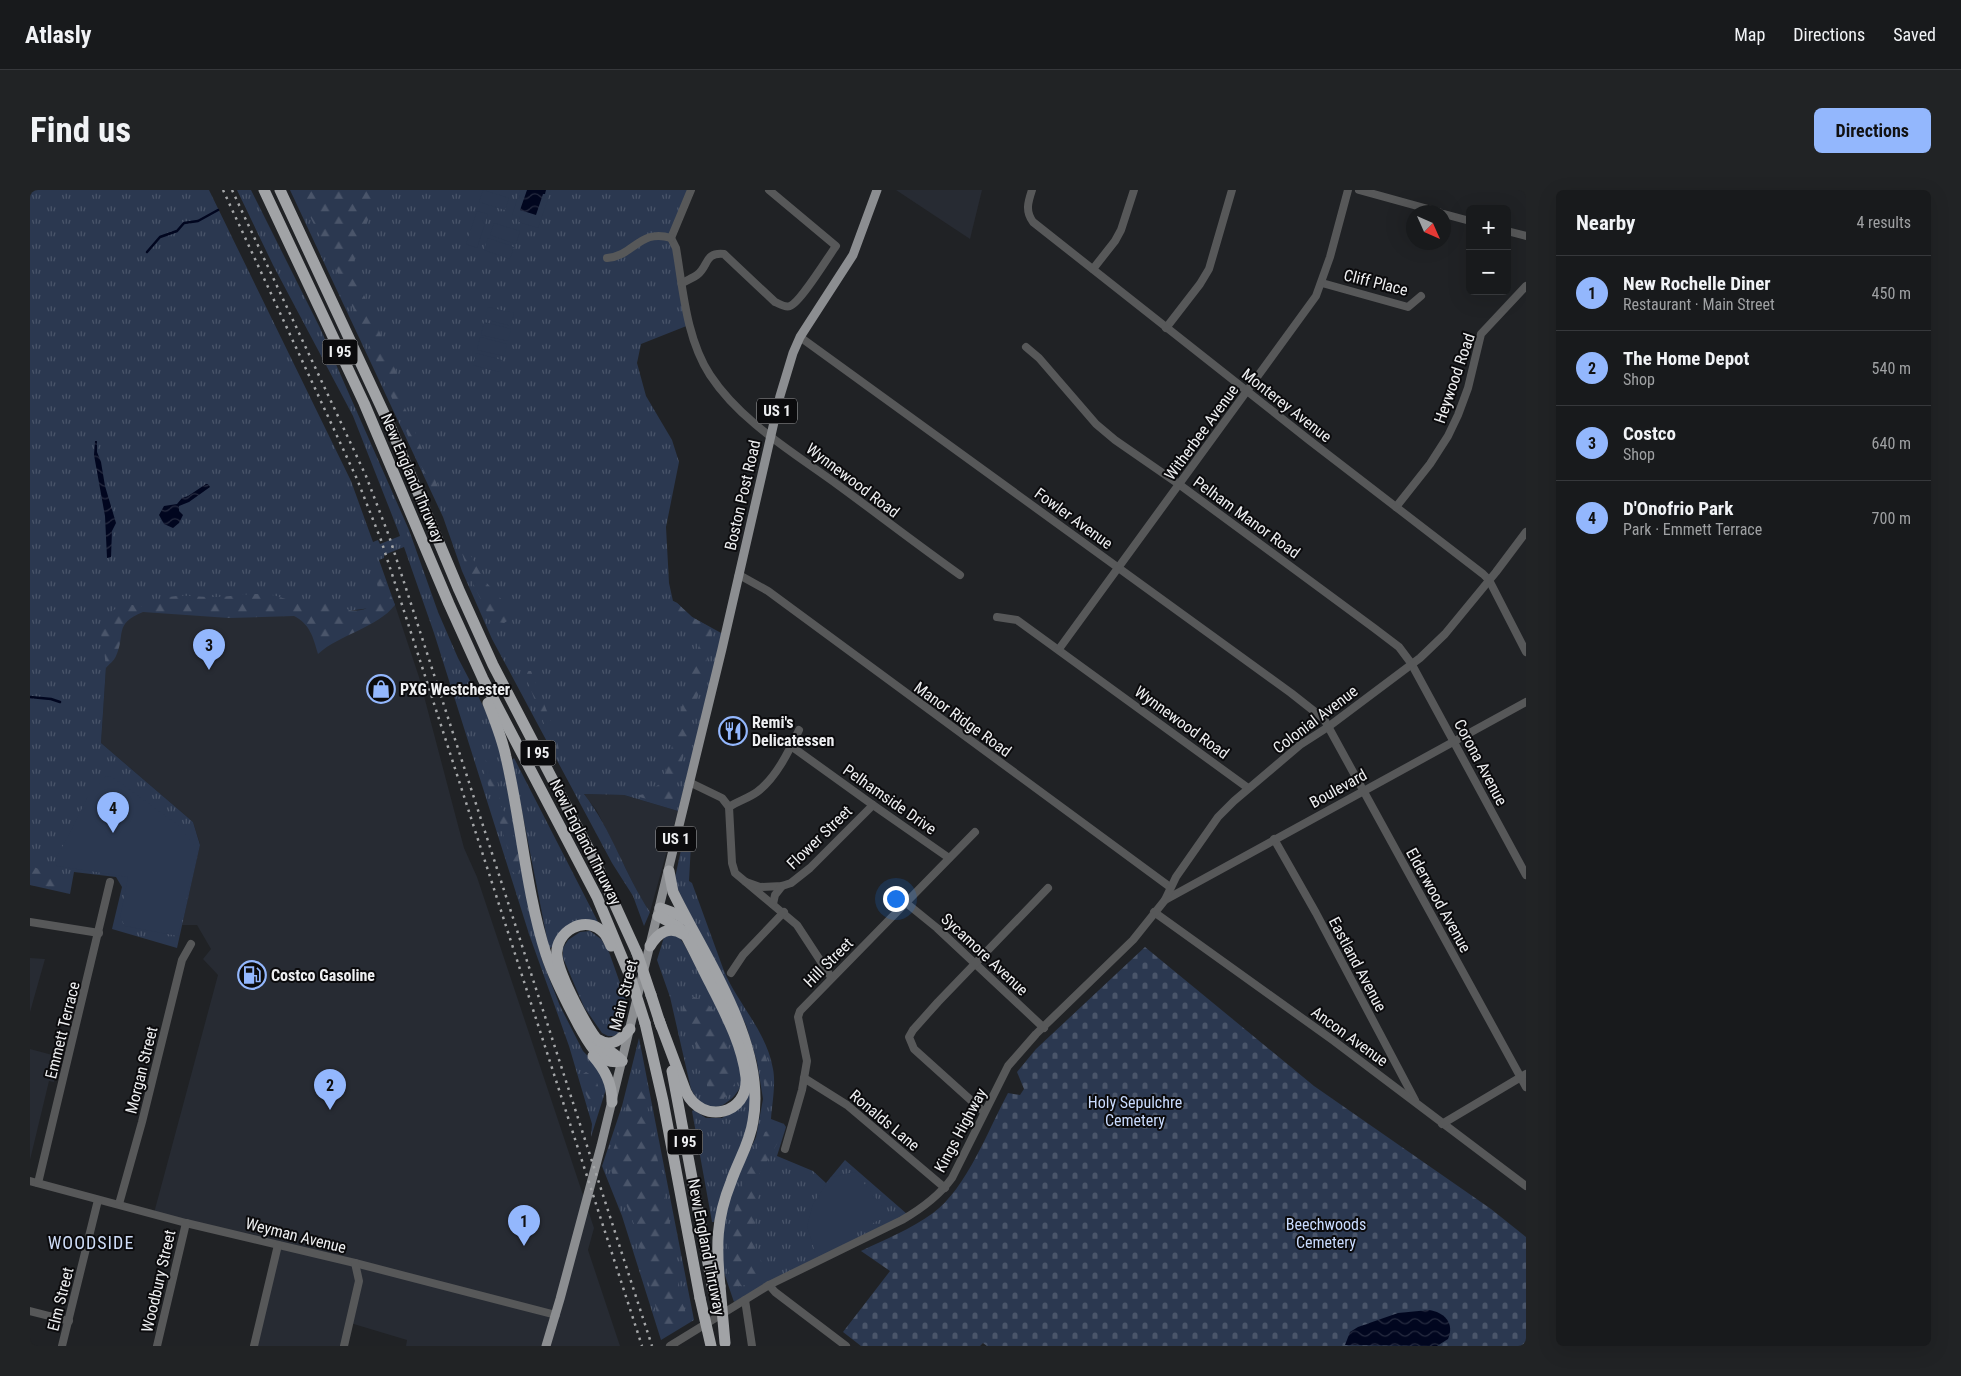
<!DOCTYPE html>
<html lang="en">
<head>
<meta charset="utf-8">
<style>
	:root { --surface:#181a1c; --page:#212325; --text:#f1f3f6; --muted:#9fa1a3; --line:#36383b; --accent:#93b7fd }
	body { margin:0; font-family:"Roboto Condensed",sans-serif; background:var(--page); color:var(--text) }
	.controls { position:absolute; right:15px; top:15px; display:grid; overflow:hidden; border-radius:8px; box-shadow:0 5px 20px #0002 }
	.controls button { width:45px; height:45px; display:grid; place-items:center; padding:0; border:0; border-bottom:1px solid var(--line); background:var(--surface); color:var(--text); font:25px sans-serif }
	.compass { position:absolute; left:1376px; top:15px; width:45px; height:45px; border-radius:50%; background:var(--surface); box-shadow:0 5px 20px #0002; rotate:135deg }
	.you { position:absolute; left:865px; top:708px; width:18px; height:18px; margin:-12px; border:4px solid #fff; border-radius:50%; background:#1a73e8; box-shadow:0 0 0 8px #1a73e833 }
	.badge { display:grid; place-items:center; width:32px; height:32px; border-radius:50%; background:var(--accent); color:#111; font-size:16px; font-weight:700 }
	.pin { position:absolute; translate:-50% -41px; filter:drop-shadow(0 1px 2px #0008) }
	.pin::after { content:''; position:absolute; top:26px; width:18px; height:15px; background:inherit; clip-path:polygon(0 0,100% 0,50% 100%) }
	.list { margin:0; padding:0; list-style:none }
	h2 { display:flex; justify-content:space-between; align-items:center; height:65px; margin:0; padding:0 20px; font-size:21px }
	h2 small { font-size:16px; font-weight:400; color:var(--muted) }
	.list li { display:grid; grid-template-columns:32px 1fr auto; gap:15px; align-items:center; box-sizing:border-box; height:75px; padding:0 20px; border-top:1px solid var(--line) }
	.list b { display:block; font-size:19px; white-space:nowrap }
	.list p { margin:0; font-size:16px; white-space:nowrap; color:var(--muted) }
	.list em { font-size:16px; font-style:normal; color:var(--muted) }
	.map { position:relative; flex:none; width:1496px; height:1156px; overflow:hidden; border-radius:8px }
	header { display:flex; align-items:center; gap:30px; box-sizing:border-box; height:70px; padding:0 25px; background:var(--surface); border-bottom:1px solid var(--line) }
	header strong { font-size:24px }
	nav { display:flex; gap:28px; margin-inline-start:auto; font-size:18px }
	.intro { display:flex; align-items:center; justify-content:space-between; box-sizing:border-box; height:120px; padding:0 30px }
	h1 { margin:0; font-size:35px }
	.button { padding:12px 22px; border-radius:8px; background:var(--accent); color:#111; font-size:18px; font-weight:700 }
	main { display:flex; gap:30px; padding:0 30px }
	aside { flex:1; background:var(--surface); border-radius:8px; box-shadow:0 5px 20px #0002 }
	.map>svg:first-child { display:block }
	.built { fill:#272b33 }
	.grass { fill:url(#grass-tufts) }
	.forest { fill:url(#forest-firs) }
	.cemetery { fill:url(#cemetery-stones) }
	.garden { fill:#2b3850 }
	.water { fill:url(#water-waves) }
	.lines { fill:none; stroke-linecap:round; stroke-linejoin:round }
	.stream { stroke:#01061f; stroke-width:2.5 }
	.minor { stroke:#575859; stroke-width:8 }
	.major { stroke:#8c8e91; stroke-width:9 }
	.highway { stroke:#a1a3a6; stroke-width:11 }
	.rail { stroke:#a5a7a9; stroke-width:2.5; stroke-dasharray:2.5 5; stroke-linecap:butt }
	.highway-bridge { stroke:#a1a3a6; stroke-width:11 }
	.labels { text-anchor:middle; stroke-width:4; stroke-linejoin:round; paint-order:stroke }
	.shield { fill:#0b0b0d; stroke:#aaabad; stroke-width:1 }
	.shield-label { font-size:15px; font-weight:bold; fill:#eeeff1 }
	.street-label { font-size:16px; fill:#eeeff1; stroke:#0b0b0d }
	.poi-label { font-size:16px; font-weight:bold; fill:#eeeff1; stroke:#0b0b0d; text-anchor:start }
	.park-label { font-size:16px; fill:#cadcff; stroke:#0b0b0d }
	.neighbourhood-label { font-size:18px; letter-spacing:1px; fill:#cedcf7; stroke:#0b0b0d }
</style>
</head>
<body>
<header>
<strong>Atlasly</strong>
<nav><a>Map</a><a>Directions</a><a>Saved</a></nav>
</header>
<div class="intro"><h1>Find us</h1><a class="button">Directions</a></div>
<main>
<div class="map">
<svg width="1496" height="1156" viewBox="0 0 1496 1156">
	<defs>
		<pattern id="grass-tufts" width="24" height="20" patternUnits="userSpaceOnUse" patternTransform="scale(1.25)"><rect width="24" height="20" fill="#2b3850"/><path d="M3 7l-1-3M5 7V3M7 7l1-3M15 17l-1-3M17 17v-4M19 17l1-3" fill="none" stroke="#4a556a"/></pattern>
		<pattern id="forest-firs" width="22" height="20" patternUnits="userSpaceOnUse" patternTransform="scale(1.25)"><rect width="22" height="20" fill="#2b3850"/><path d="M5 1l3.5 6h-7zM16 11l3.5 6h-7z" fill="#4a556a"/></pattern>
		<pattern id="cemetery-stones" width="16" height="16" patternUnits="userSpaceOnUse" patternTransform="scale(1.25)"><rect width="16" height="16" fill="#2b3850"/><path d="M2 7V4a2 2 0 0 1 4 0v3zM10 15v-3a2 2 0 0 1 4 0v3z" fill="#4a556a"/></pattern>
		<pattern id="water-waves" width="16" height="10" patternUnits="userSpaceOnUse" patternTransform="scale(1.25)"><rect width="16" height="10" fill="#01061f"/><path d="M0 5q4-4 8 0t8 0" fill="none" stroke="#262b40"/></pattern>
	</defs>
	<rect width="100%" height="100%" fill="#202225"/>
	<g class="built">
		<path d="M866,0H952L940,49Z"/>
		<path d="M365,415L389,487L434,658L447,687L564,1038L558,1060L590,1156H376L377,1150L317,1132L311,1156H226L251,1054L124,1023L188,785L173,769L181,759L167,735H152L170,654L163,632L71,553L79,431L96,422L317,421Z"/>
		<path d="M554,604L594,605L648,621L620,722L610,707L567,621Z"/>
		<path d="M0,768L15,769L0,822Z"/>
		<path d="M0,859L30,867L24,892L19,891L0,970Z"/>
	</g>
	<g class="grass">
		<path d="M0,0H179L321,291L343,352L348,350L350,354L370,346L369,343L323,226L243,75L207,0H221L290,138L379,340L408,422L428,468L461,531L470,561L500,718L512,770L530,816L553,861L568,877L576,899L561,947L562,934L539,856L499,744L404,443L374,357L354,365V368L349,370L365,415L317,421L96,422L79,431L71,553L163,632L170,655L147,758L82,739L92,697L86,687L44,682L40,704L0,695Z"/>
		<path d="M260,0H659L640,50L645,62L659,135L611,154L607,173L616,206L642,250L649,272L636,337L639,393L643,411L647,413L662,427L693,444L648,621L594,605L554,604C582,640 595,685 620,722L614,736L603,706L582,673L462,449L432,381L413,327Z"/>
		<path d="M484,568L568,732L558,730L519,759L482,570Z"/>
		<path d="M653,651L661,654L659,691L662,693L694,781C708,814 737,842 743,879C746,894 742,914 741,929L754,934L756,937L747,966L783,981L796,993L815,970L877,1024L704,1112L691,1074L693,1032L706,990L726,947L733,909L727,872L716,835L644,692Z"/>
		<path d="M560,741L571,749L579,762L596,810L590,842L584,846H578L572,843L554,817L533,768V758L538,750L550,742Z"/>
		<path d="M646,744C657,754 659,768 669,779C680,801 718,872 712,894C710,898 705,906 701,909C695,914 691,917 684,917C672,916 666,909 661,899L640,807L627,770L634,747Z"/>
		<path d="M609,848L664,1130L631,1150L592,1026L572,976L592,916Z"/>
		<path d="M721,898L718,946L692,1005L684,1032H682L662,921L664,920L676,928H692L710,917Z"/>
	</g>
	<g class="forest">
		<path d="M267,0H355L339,27L324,70L334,105L371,193L372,211L413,309V312L409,313L397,289L306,79Z"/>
		<path d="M433,352L456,392L481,420L485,426L474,433L461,431C450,406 434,380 430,353Z"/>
		<path d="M347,377L365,415C347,438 310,444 288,464C283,447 280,434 264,426L199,428L113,422C83,434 96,445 86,466C84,471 79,474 76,478L74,459L69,435C78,423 87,414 103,415C107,415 111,417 114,416C123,414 130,408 139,407C154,404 169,407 185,407C204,407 222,402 242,405C249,406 256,410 264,411C274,413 284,411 294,412C309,415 326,428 341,415C354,405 344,391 347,377Z"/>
		<path d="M641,410L647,413L662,427L681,438L682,448L642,612L638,615L606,606L614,604L633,592L664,469L673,446L670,437L657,431L641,415Z"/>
		<path d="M496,481H501L526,544L530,566L515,536L497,490Z"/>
		<path d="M447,559L460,576L468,594L470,614L480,633L489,662L488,685L481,681L479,664L471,636Z"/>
		<path d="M0,675C17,684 20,679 33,698L0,695Z"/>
		<path d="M664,807L675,811L684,821L700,863L705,896L699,904L690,911L682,910L678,903L676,888L669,880L667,857L651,830L653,815Z"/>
		<path d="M721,832C729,847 748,889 738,904L735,902L731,869L720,834Z"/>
		<path d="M556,882C570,889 571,902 566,915L562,916C557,907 550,894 553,884Z"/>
		<path d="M610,892L613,894L640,1034L649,1101L657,1127L652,1134L638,1138L630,1134L604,1034L596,1014L586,997L579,972L593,932L598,910L605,895Z"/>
		<path d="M742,939L746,941L748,947L747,954L727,988L729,998L723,1050L734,1078C726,1093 718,1096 701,1097C694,1060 702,1022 715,987C720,972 729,957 735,942Z"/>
	</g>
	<path class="cemetery" d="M1115,757L1284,896L1461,1019L1496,1047V1156H957L953,1153L950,1156H831L813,1142L860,1081L831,1061C856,1049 881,1039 903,1023C937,998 958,940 978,903L990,905L994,899L987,882L1006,859Z"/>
	<g class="garden">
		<path d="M453,0L479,8L475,20L449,12Z"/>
		<path d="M490,0H521L508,38L489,32L490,27L482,25Z"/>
		<path d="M447,21L458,24L447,58L436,54Z"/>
		<path d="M464,33L490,41L486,54L460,45Z"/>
		<path d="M458,48L484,57L480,69L454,60Z"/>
		<path d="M458,117L484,123L481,136L455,129Z"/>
		<path d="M454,132L481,139L478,151L451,145Z"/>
		<path d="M450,147L477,154L474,166L447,160Z"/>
		<path d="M446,163L472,170L469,182L443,175Z"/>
		<path d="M81,586L148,635L168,660L148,746L95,736L90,727L98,687L27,676L25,670L42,639L57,608L75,587Z"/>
		<path d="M825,982L859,1025L785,1062L777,1036L783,1014L801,987Z"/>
	</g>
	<g class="water">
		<path d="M497,0H516L515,4H513L506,25L490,20Z"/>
		<path d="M65,251H67V262L71,272L75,296L86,333L82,341L81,367L77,368L75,326L64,265Z"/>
		<path d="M176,294H178L180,297L159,312L149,316V321L153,325L149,333L143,338L134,334L129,325L134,316L147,314L152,308L158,306Z"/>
		<path d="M1399,1120C1414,1122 1425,1133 1418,1149L1407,1156L1315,1155L1320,1142L1328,1137L1368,1123Z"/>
	</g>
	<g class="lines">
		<g class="stream">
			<path d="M117,62L130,47L147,41L154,33L168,31L188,20"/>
			<path d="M0,507L21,509L30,512"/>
		</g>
		<g class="minor">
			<path d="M1002,0C998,12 995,21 1003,32L1279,250L1453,384L1459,390L1496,462"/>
			<path d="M1329,0L1409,22"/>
			<path d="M1414,24L1440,31"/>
			<path d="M1477,41L1496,46"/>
			<path d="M641,48L646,58C653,99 656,148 680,185C711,232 763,262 808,295C849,325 889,356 930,385"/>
			<path d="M641,48L661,0"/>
			<path d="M577,68C604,66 610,38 641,48"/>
			<path d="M1063,79L1085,51L1091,40L1104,0"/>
			<path d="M652,93C657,90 663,88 667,85C679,76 674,62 694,64L745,112C750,114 755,118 760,116C770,113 798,67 806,56L739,0"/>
			<path d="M1292,93L1378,117L1391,106"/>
			<path d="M1136,138L1170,94L1179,79L1202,0"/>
			<path d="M770,147L1261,503L1294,529L1496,897"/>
			<path d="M996,157L1009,168L1066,234L1085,250L1150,295L1344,438L1369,457L1381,473L1496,685"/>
			<path d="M1366,317L1400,274L1418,246L1428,225L1438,198L1451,144L1496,96"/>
			<path d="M708,387L711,386L738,401L1140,697"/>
			<path d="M967,427L987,430L1218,598"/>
			<path d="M1029,459L1286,106L1300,67L1318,0"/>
			<path d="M761,556L843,615L919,668"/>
			<path d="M659,592L692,608L699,617L702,673L705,683L767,735L801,787"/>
			<path d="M699,617C708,611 719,608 727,602C746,588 759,561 769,540"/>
			<path d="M1244,649L1286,723L1385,910"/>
			<path d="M716,692L730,697L752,696L761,693L780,678L843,615"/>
			<path d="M1135,710L1496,512"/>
			<path d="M875,712L907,738L1014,838"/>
			<path d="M743,714L745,705L752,696"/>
			<path d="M1124,722L1304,851L1496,996"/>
			<path d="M0,732L69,743"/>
			<path d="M701,783L713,765L754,722"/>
			<path d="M774,888L817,915L915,998"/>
			<path d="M954,922L884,859L879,847L883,840L908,812L1018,698"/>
			<path d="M1412,934L1496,884"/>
			<path d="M755,959L772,900L777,871L768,827L770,821L945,642"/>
			<path d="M0,991L156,1033L325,1073L526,1125"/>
			<path d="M8,993L80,692"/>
			<path d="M89,1014L112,932L152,770L161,754"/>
			<path d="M739,1095L745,1102L816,1156"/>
			<path d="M715,1110L722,1156"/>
			<path d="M0,1121L39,1131"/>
			<path d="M32,1156L68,1010"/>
			<path d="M127,1156L156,1033"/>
			<path d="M224,1156L248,1055"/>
			<path d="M314,1156L329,1091L325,1073"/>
			<path d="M640,1156L739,1095L872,1030C891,1019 909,1006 922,988L978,876L1006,844L1103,750L1135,710L1146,687L1188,627L1204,611L1270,555L1298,537L1390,468L1415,444L1466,382L1496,342"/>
		</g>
		<path class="major" d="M516,1156L530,1109L571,956L692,459L750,206L763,163L770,147L823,65L847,0"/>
		<g class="highway">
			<path d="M234,0L334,213L419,414L453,489L567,707L601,789"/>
			<path d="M250,0L360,236L429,400L463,475L565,671L607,763"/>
			<path d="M458,513C465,531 472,548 476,567C491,631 496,702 516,764C524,789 537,813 549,836C559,853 569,876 592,871"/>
			<path d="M639,681L643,702C675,768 737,855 723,931C720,953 708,971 701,992C686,1029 686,1057 690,1096"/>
			<path d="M630,718L649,725L656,730"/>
			<path d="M628,726L647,736L655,744C664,760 672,778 681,795C695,823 712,854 716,887C719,925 672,935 656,902L629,830"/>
			<path d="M581,756C579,752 577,746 574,743C556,723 524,742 527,766C529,785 558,841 571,854C578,861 586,864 592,871"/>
			<path d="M620,756C628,743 639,735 653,744"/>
			<path d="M621,805L631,836"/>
			<path d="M615,833L633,911L670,1108"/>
			<path d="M569,850C582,858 591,849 600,839"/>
			<path d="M563,866C575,880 582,893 582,912"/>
			<path d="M642,881L683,1100"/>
		</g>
		<g class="rail">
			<path d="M193,0L327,289L351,350L612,1156"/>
			<path d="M202,0L336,286L359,346L622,1156"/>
		</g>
		<g class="highway-bridge">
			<path d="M607,763L621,805"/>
			<path d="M601,789L615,833"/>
			<path d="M690,1096L695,1153"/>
			<path d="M670,1108L681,1156"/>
		</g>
	</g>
	<defs>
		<symbol id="shop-ring" viewBox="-11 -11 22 22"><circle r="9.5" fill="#0b0b0d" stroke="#93b7fd" stroke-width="1.5"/><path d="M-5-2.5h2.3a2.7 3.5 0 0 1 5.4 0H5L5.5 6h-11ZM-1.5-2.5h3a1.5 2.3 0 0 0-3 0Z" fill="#93b7fd"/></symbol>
		<symbol id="restaurant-ring" viewBox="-11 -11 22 22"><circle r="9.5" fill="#0b0b0d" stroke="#93b7fd" stroke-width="1.5"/><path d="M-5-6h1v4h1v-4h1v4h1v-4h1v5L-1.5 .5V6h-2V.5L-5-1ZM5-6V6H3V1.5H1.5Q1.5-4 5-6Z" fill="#93b7fd"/></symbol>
		<symbol id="fuel-ring" viewBox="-11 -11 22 22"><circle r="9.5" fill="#0b0b0d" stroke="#93b7fd" stroke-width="1.5"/><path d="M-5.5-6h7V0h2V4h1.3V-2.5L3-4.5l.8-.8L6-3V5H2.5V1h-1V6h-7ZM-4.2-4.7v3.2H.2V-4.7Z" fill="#93b7fd"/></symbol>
	</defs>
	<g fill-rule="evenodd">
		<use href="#shop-ring" x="335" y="483" width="32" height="32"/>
		<use href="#restaurant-ring" x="687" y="525" width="32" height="32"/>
		<use href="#fuel-ring" x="206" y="769" width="32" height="32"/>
	</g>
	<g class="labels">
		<g class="shield">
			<rect x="292.5" y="149.5" width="35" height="25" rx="4"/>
			<rect x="727" y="208.5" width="40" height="25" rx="4"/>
			<rect x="490.5" y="550.5" width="35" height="25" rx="4"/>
			<rect x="626" y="636.5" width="40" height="25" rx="4"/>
			<rect x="637.5" y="939.5" width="35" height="25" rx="4"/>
		</g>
		<g class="shield-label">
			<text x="310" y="167">I 95</text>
			<text x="747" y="226">US 1</text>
			<text x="508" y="568">I 95</text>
			<text x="646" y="654">US 1</text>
			<text x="655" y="957">I 95</text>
		</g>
		<g class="street-label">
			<text transform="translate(1346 92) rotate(14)" y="6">Cliff Place</text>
			<text transform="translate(1424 188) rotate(-71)" y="6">Heywood Road</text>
			<text transform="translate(1257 215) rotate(38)" y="6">Monterey Avenue</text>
			<text transform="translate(1171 242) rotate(-54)" y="6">Witherbee Avenue</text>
			<text transform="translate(383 288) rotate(67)" y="6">New England Thruway</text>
			<text transform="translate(823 290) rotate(37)" y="6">Wynnewood Road</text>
			<text transform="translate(712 305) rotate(-77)" y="6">Boston Post Road</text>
			<text transform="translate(1217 327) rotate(36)" y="6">Pelham Manor Road</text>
			<text transform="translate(1044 328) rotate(36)" y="6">Fowler Avenue</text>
			<text transform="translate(933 529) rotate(36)" y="6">Manor Ridge Road</text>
			<text transform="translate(1285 529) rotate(-37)" y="6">Colonial Avenue</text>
			<text transform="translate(1152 532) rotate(36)" y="6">Wynnewood Road</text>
			<text transform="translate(1451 572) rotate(62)" y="6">Corona Avenue</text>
			<text transform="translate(1308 598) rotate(-29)" y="6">Boulevard</text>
			<text transform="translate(860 609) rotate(35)" y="6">Pelhamside Drive</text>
			<text transform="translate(789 647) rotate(-44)" y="6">Flower Street</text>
			<text transform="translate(556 652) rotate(63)" y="6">New England Thruway</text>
			<text transform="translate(1409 710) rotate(61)" y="6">Elderwood Avenue</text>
			<text transform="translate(955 764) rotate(43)" y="6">Sycamore Avenue</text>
			<text transform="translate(798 772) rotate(-45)" y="6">Hill Street</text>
			<text transform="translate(1328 774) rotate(62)" y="6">Eastland Avenue</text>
			<text transform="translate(593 805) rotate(-76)" y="6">Main Street</text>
			<text transform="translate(32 840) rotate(-76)" y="6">Emmett Terrace</text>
			<text transform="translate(1320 846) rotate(36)" y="6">Ancon Avenue</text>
			<text transform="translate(111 880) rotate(-76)" y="6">Morgan Street</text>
			<text transform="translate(855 930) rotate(40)" y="6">Ronalds Lane</text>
			<text transform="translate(930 940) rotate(-62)" y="6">Kings Highway</text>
			<text transform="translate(266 1045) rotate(14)" y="6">Weyman Avenue</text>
			<text transform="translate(677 1057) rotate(79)" y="6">New England Thruway</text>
			<text transform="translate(128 1091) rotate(-77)" y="6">Woodbury Street</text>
			<text transform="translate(30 1109) rotate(-76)" y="6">Elm Street</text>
		</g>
		<g class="poi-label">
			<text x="370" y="505">PXG Westchester</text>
			<text x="722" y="538">Remi's<tspan x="722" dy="18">Delicatessen</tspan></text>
			<text x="241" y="791">Costco Gasoline</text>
		</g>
		<g class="park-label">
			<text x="1105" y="918">Holy Sepulchre<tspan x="1105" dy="18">Cemetery</tspan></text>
			<text x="1296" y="1040">Beechwoods<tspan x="1296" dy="18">Cemetery</tspan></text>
		</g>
		<g class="neighbourhood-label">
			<text x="61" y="1059">WOODSIDE</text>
		</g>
	</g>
</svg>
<div class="controls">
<button>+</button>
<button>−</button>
</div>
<svg class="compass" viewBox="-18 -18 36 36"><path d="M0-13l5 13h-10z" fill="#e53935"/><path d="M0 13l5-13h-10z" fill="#9fa1a3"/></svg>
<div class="you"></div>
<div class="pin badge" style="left:494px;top:1056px">1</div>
<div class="pin badge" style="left:300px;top:920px">2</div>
<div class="pin badge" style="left:179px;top:480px">3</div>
<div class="pin badge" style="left:83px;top:643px">4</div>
</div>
<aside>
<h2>Nearby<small>4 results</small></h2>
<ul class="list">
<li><span class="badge">1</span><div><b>New Rochelle Diner</b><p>Restaurant · Main Street</p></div><em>450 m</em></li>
<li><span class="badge">2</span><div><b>The Home Depot</b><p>Shop</p></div><em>540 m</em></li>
<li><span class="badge">3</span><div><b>Costco</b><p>Shop</p></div><em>640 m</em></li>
<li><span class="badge">4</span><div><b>D'Onofrio Park</b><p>Park · Emmett Terrace</p></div><em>700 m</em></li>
</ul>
</aside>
</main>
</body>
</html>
